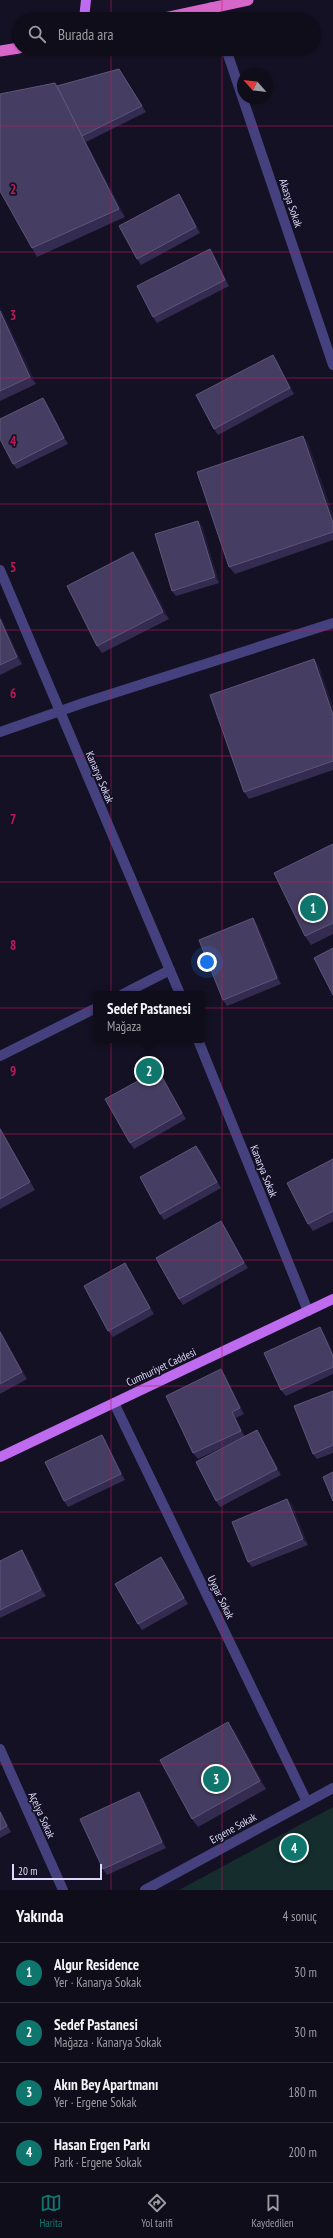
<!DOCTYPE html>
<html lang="tr">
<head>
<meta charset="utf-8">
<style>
	:root { --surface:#100d1b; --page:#191624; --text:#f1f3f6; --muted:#9c9ca3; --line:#302d3a; --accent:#0f766e }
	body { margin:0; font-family:"PT Sans Narrow",sans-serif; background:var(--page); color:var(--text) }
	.compass { position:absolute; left:237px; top:68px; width:36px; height:36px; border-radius:50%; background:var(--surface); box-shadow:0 1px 3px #0004; rotate:297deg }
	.scale { position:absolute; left:12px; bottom:10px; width:90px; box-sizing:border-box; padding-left:4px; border:2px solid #dcd8fb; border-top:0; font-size:11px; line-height:14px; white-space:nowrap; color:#dcd8fb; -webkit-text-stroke:3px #151124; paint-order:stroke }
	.you { position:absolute; left:207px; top:962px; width:14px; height:14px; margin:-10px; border:3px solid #fff; border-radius:50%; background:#1a73e8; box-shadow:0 0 0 6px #1a73e833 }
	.badge { display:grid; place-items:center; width:26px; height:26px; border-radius:50%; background:var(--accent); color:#fff; font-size:13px; font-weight:700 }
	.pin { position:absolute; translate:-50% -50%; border:2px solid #fff; box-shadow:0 1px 4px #0006 }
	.popup { position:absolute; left:93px; top:991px; width:112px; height:52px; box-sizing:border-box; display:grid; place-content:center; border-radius:4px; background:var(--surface); filter:drop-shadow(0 1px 3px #0005); font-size:13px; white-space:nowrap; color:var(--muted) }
	.popup b { font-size:15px; color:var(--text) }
	.popup::after { content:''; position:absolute; left:50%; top:100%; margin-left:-8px; border:8px solid transparent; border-top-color:var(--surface) }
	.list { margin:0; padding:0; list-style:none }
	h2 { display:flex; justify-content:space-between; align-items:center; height:52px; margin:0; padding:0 16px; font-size:17px }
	h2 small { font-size:13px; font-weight:400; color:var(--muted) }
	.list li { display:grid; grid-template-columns:26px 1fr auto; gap:12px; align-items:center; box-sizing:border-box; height:60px; padding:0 16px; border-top:1px solid var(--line) }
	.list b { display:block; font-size:15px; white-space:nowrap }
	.list p { margin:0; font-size:13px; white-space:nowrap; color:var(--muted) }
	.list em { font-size:13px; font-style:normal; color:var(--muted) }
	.icon { flex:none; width:22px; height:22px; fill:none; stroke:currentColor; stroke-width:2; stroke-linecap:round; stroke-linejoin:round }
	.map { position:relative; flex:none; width:333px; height:1890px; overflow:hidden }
	.search { position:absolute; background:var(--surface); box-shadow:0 1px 3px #0004; left:12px; right:12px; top:12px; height:44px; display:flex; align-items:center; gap:10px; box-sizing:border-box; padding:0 14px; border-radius:22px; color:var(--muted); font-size:15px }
	.sheet { height:292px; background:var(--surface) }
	nav { display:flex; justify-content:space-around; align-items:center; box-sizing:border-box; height:56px; border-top:1px solid var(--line); background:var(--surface); font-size:11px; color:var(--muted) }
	nav a { display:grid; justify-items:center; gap:2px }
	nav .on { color:var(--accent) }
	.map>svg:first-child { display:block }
	.green { fill:#152d2d }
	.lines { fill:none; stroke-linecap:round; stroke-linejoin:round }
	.minor { stroke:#44417e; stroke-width:10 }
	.primary { stroke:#be6bef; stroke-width:10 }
	.trunk { stroke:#d666ca; stroke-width:11 }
	.wall { fill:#342c50 }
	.shaded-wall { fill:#201937 }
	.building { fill:#463e62; stroke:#5d567a }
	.grid { fill:none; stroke:#c2185b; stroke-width:1; stroke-opacity:0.55 }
	.labels { text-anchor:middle; stroke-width:3.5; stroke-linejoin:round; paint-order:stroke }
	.street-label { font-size:11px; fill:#dcd8fb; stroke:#151124 }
	.grid-label { font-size:13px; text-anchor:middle; font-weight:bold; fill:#c2185b; stroke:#151124; stroke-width:3.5; stroke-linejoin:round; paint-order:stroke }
</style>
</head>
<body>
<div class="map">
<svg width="333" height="1890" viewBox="0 0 333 1890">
	<rect width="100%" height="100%" fill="#151124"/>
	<path class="green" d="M333,1807V1890H179Z"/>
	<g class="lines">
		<g class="minor">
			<path d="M211,7L215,19"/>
			<path d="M226,49L333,365"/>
			<path d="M0,570L180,994"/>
			<path d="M0,732L86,702L333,623"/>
			<path d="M123,994L170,970"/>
			<path d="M198,1040L308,1311"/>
			<path d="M0,1056L96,1008"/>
			<path d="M114,1403L307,1802"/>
			<path d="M0,1749L63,1890"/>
			<path d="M145,1890L333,1788"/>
		</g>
		<g class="primary">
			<path d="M84,19L86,0"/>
			<path d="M0,1457L333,1299"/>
		</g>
		<g class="trunk">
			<path d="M160,19L248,0"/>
			<path d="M0,51L19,48"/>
		</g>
	</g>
	<g class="wall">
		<path d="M119,69L146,112L86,142L125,217L37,257L32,248L57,86Z"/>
		<path d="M183,200L200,233L141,265L137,259Z"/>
		<path d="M210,249L214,255L229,286L157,323L153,317Z"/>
		<path d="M0,308L36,384L0,401Z"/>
		<path d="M277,361L294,394L218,435L214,429Z"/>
		<path d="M43,398L47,404L68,444L17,469L13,464Z"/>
		<path d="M303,436L308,443L333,515V540L235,574L229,567Z"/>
		<path d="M198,521L202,526L219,583L176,596L172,591Z"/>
		<path d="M138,559L169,619L102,653L97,646Z"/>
		<path d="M0,616L22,664L0,675Z"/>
		<path d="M314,659L319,667L333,707V770L249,799L244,792Z"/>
		<path d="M333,844V934L311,945L305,936Z"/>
		<path d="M257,924L281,984L227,1006L223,1000Z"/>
		<path d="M158,1070L162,1076L186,1119L134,1149L130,1143Z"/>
		<path d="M0,1127L35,1190L0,1209Z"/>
		<path d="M201,1151L221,1188L164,1220L160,1214Z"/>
		<path d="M333,1159V1221L313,1231L308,1224Z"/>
		<path d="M225,1227L248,1268L183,1305L179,1299Z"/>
		<path d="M129,1269L154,1314L113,1337L108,1331Z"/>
		<path d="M0,1330L27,1379L0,1394Z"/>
		<path d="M324,1333L333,1353V1374L286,1396L281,1390Z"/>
		<path d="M221,1369L225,1375L244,1414L236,1418L245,1437L257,1430L261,1436L281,1475L220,1507L216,1501L240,1439L198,1459L193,1453Z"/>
		<path d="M333,1391V1453L317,1459L313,1454Z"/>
		<path d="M102,1435L106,1441L125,1480L68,1507L64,1501Z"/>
		<path d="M287,1499L292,1505L308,1545L252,1567L248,1562Z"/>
		<path d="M26,1556L46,1596L0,1618V1561Z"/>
		<path d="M165,1563L188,1604L142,1630L138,1624Z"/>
		<path d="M234,1730L266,1789L198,1827L192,1819Z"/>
		<path d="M139,1792L143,1798L166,1848L107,1875L103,1869Z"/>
		<path d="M0,1810L11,1832L0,1838Z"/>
	</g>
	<g class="shaded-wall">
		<path d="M119,69L123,75L146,112L142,106Z"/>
		<path d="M55,83L61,92L82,136L86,142L125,217L119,209Z"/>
		<path d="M179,194L183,200L200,233L196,227Z"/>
		<path d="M210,249L214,255L229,286L225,280Z"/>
		<path d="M0,308L1,309L36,384L30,377L0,311Z"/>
		<path d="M273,355L277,361L294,394L290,388Z"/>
		<path d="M43,398L47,404L68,444L64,438Z"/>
		<path d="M303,436L308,443L333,515V523Z"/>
		<path d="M198,521L202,526L219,583L215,577Z"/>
		<path d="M133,552L138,559L169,619L163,612Z"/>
		<path d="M0,616L22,664L17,657L0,619Z"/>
		<path d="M314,659L319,667L333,707V715Z"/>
		<path d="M253,918L257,924L281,984L277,978Z"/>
		<path d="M158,1070L162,1076L186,1119L182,1113Z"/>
		<path d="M0,1127L35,1190L30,1182L0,1129Z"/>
		<path d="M196,1146L201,1151L221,1188L217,1182Z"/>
		<path d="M221,1221L225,1227L248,1268L244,1263Z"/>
		<path d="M125,1263L129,1269L154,1314L150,1308Z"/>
		<path d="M320,1327L324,1333L333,1353V1356Z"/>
		<path d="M0,1330L27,1379L22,1372L0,1332Z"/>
		<path d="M221,1369L225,1375L244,1414L240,1408Z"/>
		<path d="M232,1412L236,1418L245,1437L241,1431Z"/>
		<path d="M257,1430L261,1436L281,1475L277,1469Z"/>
		<path d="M102,1435L106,1441L125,1480L121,1474Z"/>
		<path d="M287,1499L292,1505L308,1545L303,1539Z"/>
		<path d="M22,1550L26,1556L46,1596L41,1590Z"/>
		<path d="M161,1557L165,1563L188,1604L184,1598Z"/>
		<path d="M228,1722L234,1730L266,1789L260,1781Z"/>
		<path d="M139,1792L143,1798L166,1848L162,1842Z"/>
		<path d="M0,1810L11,1832L7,1826L0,1812Z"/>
	</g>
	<g class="building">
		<path d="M119,69L142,106L82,136L57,86Z"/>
		<path d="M55,83L119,209L32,248L0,191V94Z"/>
		<path d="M179,194L196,227L137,259L119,226Z"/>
		<path d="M210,249L225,280L153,317L137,286Z"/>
		<path d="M0,311L30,377L0,391Z"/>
		<path d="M273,355L290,388L214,429L196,395Z"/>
		<path d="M43,398L64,438L13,464L0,439V419Z"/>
		<path d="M303,436L333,523V532L229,567L197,472Z"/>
		<path d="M198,521L215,577L172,591L155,534Z"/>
		<path d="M133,552L163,612L97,646L67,586Z"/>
		<path d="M0,619L17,657L0,665Z"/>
		<path d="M314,659L333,715V761L244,792L210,695Z"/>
		<path d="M333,844V923L305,936L274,873Z"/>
		<path d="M253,918L277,978L223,1000L199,940Z"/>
		<path d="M333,948V995L314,958Z"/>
		<path d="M158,1070L182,1113L130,1143L105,1099Z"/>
		<path d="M0,1129L30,1182L0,1199Z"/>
		<path d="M196,1146L217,1182L160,1214L140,1177Z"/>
		<path d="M333,1159V1211L308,1224L287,1183Z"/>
		<path d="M221,1221L244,1263L179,1299L156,1258Z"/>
		<path d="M125,1263L150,1308L108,1331L84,1286Z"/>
		<path d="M320,1327L333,1356V1367L281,1390L264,1353Z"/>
		<path d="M0,1332L22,1372L0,1384Z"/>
		<path d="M221,1369L240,1408L232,1412L241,1431L193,1453L166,1396Z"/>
		<path d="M333,1391V1445L313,1454L294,1406Z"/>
		<path d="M257,1430L277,1469L216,1501L196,1462Z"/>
		<path d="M102,1435L121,1474L64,1501L45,1462Z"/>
		<path d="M333,1472V1501L323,1477Z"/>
		<path d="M287,1499L303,1539L248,1562L232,1522Z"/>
		<path d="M22,1550L41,1590L0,1610V1561Z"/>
		<path d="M161,1557L184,1598L138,1624L115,1584Z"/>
		<path d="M228,1722L260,1781L192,1819L160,1760Z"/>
		<path d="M139,1792L162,1842L103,1869L80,1819Z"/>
		<path d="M0,1812L7,1826L0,1830Z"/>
	</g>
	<path class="grid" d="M111,0V19M222,0V19M111,49V1890M222,49V1890M0,126H333M0,252H333M0,378H333M0,504H333M0,630H333M0,756H333M0,882H333M0,1008H333M0,1134H333M0,1260H333M0,1386H333M0,1512H333M0,1638H333M0,1764H333"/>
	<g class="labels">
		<g class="street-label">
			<text transform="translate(291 203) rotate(71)" y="4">Akasya Sokak</text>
			<text transform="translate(100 777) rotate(67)" y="4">Kanarya Sokak</text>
			<text transform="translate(264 1171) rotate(68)" y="4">Kanarya Sokak</text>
			<text transform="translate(161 1367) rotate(-25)" y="4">Cumhuriyet Caddesi</text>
			<text transform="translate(221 1597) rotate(64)" y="4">Uygar Sokak</text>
			<text transform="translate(42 1815) rotate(66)" y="4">Açelya Sokak</text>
			<text transform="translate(233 1828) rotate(-29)" y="4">Ergene Sokak</text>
		</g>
	</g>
	<g class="grid-label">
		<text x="13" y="194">2</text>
		<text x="13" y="320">3</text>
		<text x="13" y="446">4</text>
		<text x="13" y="572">5</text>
		<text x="13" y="698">6</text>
		<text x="13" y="824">7</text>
		<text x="13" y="950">8</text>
		<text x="13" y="1076">9</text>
	</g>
</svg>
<svg class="compass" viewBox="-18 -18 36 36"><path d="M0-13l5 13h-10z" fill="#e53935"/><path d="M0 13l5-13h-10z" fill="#9c9ca3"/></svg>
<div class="scale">20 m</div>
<div class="you"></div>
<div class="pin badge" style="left:313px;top:908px">1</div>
<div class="pin badge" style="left:149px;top:1071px">2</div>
<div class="popup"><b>Sedef Pastanesi</b>Mağaza</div>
<div class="pin badge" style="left:216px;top:1779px">3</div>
<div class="pin badge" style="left:294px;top:1848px">4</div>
<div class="search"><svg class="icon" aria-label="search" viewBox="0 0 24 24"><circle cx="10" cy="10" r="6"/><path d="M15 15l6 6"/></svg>Burada ara</div>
</div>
<section class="sheet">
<h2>Yakında<small>4 sonuç</small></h2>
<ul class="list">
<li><span class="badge">1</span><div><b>Algur Residence</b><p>Yer · Kanarya Sokak</p></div><em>30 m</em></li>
<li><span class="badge">2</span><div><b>Sedef Pastanesi</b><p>Mağaza · Kanarya Sokak</p></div><em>30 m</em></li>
<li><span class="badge">3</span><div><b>Akın Bey Apartmanı</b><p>Yer · Ergene Sokak</p></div><em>180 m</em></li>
<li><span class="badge">4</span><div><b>Hasan Ergen Parkı</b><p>Park · Ergene Sokak</p></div><em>200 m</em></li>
</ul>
</section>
<nav>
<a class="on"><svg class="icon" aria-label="map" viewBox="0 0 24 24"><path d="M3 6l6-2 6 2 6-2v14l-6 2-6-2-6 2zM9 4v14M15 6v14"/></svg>Harita</a>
<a><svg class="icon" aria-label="directions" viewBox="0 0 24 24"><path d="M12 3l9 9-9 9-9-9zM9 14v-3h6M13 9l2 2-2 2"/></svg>Yol tarifi</a>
<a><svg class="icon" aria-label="saved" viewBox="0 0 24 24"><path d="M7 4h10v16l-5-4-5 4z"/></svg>Kaydedilen</a>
</nav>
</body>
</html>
